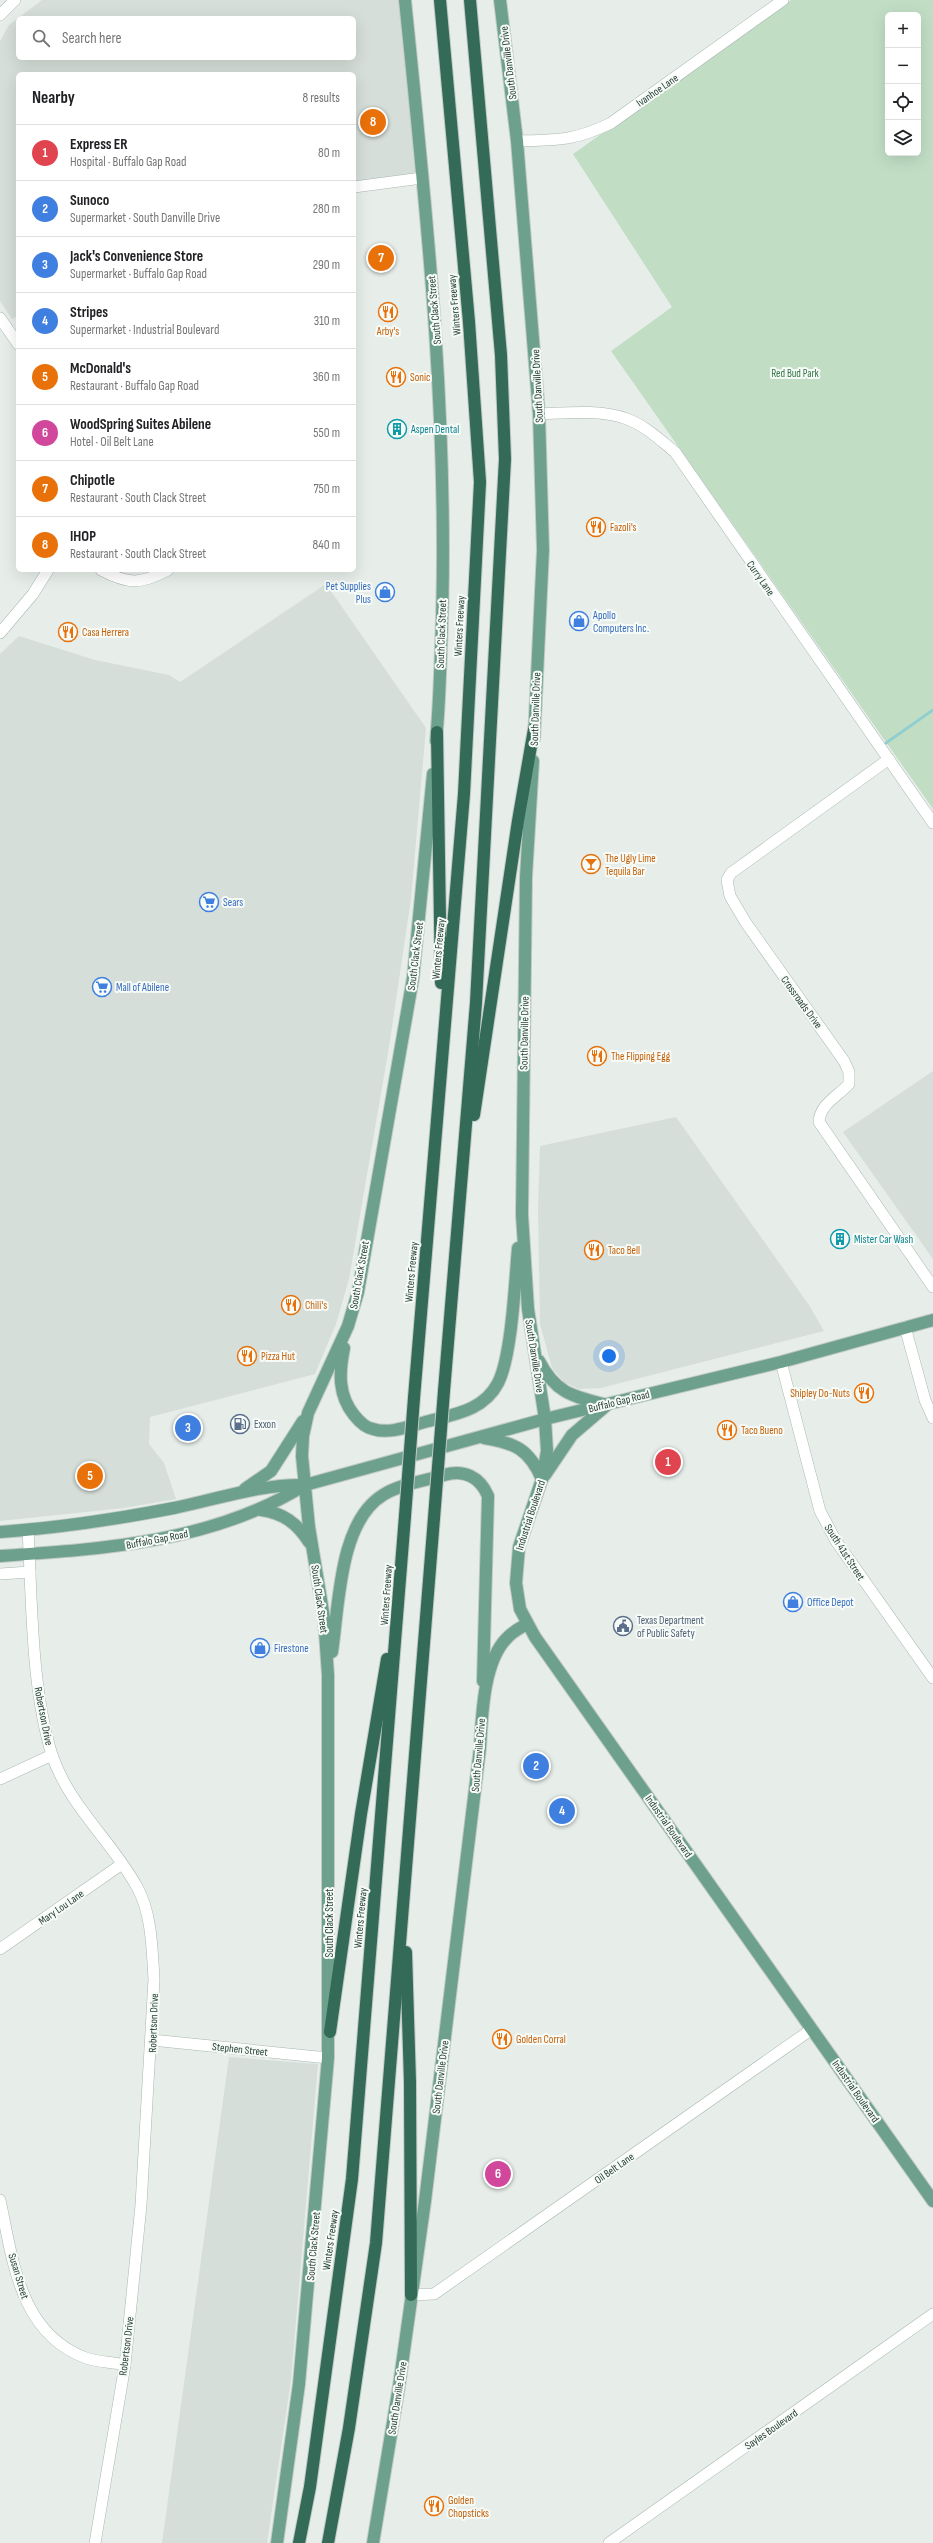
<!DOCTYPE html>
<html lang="en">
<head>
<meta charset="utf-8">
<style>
	:root { --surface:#fff; --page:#f6f6f6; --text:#202124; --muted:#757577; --line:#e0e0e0; --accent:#7b4843 }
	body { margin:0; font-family:"Sofia Sans Condensed",sans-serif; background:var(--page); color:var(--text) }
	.controls { position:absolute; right:12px; top:12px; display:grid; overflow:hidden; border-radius:6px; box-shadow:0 4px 16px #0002 }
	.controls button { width:36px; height:36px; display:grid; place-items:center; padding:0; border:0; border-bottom:1px solid var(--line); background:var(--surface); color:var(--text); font:20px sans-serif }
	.you { position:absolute; left:609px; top:1356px; width:14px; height:14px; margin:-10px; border:3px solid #fff; border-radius:50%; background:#1a73e8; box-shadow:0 0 0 6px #1a73e833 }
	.badge { display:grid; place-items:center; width:26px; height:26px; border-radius:50%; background:var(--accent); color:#fff; font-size:13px; font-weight:700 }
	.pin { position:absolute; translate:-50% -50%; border:2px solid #fff; box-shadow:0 1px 4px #0006 }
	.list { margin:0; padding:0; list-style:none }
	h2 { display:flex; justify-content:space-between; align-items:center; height:52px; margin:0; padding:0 16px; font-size:17px }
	h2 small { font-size:13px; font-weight:400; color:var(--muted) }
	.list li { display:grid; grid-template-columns:26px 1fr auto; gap:12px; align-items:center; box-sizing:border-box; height:56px; padding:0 16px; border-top:1px solid var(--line) }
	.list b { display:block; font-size:15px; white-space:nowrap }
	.list p { margin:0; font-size:13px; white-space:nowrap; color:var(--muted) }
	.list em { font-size:13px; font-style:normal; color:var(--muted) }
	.icon { flex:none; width:22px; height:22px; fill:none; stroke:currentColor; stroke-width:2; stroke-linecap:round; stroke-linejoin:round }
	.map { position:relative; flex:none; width:933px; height:2543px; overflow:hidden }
	.search { position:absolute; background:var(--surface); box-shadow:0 4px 16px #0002; left:16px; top:16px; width:340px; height:44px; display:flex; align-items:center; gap:10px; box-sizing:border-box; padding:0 14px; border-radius:6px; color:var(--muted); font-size:15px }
	.panel { position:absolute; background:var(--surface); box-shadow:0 4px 16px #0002; left:16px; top:72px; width:340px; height:500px; border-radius:6px }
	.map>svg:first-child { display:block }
	.built { fill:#d5ded9; fill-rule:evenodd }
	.green { fill:#c1dec5; fill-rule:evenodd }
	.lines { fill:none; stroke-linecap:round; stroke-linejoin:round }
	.stream { stroke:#93cecf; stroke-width:3 }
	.minor-casing { stroke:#a9b6b0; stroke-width:12 }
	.major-casing { stroke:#c2cac6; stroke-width:14 }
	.highway-casing { stroke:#c2cac6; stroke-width:14 }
	.minor { stroke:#fff; stroke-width:11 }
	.major { stroke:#6ea18d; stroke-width:12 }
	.highway { stroke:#336a58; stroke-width:12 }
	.highway-bridge-casing { stroke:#c2cac6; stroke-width:14; stroke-linecap:butt }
	.highway-bridge { stroke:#336a58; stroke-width:12 }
	.labels { text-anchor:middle; stroke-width:4; stroke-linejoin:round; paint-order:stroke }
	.street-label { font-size:11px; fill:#264035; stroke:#f7fbf8 }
	.food-label { font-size:11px; fill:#c56008; stroke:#f7fbf8; text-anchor:start }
	.park-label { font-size:11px; fill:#327443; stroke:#f7fbf8 }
	.culture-label { font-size:11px; fill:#0d838f; stroke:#f7fbf8; text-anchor:start }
	.shop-label { font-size:11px; fill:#366cbe; stroke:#f7fbf8; text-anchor:start }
	.service-label { font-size:11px; fill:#4e5e75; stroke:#f7fbf8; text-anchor:start }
</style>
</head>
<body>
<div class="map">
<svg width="933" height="2543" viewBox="0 0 933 2543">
	<rect width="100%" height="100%" fill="#e7eeea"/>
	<g class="built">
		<path d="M42,0H402L417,174L354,182V74H18V316L12,319L0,301V41L9,25ZM18,18H354V58H18Z"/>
		<path d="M326,584L426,728L411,899L389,1047L349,1279L336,1324L315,1374L150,1417L149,1444L164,1463L176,1499L124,1508L0,1521V654L19,636L95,660L169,675L180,682Z"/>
		<path d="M933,1071V1259L843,1132Z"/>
		<path d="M676,1117L809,1305L824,1331L601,1388L579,1389L564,1382L552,1368L540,1324L538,1208L540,1146Z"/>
		<path d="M229,2057L318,2064L291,2380L267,2543H162Z"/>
	</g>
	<path class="green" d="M791,0H933V809L611,351L672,307L573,154ZM888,15H918V153H888Z"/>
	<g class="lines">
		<path class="stream" d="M886,743L933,710"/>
		<defs>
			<g id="minor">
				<path d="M0,15L15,0"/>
				<path d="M517,141C556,140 575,141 611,123L783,0"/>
				<path d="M354,187L422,178"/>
				<path d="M0,318L18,344"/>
				<path d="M539,414C566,413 601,409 627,419C646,426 660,440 675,452L933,823"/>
				<path d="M101,570C129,585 141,584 168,570"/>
				<path d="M0,633L33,594L48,570"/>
				<path d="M889,759L731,873L727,880L730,896L746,923L844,1061L849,1072V1084C837,1097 820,1104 819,1122L933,1287"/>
				<path d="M905,1327L925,1400L933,1418"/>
				<path d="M781,1362L820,1511L836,1541L933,1678"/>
				<path d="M28,1530C32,1601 31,1687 52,1755C69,1806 112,1841 137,1887C152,1914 152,1949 154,1979L141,2205L125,2365L95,2543"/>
				<path d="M0,1574L30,1572"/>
				<path d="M0,1779L52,1755"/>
				<path d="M0,1949L122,1864"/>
				<path d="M152,2040L328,2058"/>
				<path d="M0,2200C13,2260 19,2333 86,2358C97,2362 112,2362 125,2365"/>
				<path d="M411,2295L434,2294L812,2029"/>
				<path d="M609,2543L933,2314"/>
			</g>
			<g id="major">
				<path d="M405,0C427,216 450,431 441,648C440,679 439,710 436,741"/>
				<path d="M500,0L517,141L539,414L543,550L534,739"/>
				<path d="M533,761L526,877L522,1215L528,1309L545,1419L547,1451L542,1479L519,1547L516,1583L520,1609L535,1637L933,2201"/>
				<path d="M344,1348C339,1373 338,1395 354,1415C358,1420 366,1428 373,1429C390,1435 412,1425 429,1421C456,1414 484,1410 498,1383C512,1356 515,1280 518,1248"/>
				<path d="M539,1361C555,1392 571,1396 603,1404"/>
				<path d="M484,1438C515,1443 529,1449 542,1479"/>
				<path d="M545,1475L572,1435L607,1405"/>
				<path d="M245,1489L271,1471L303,1421"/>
				<path d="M261,1510C283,1513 297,1523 309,1542"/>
				<path d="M0,1532C59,1528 117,1519 174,1508C218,1499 260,1484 305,1485L545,1419L781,1362L933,1320"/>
				<path d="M0,1556C105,1549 213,1542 305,1485"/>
				<path d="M332,1652C339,1605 339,1522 383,1495C400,1484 425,1481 444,1475C464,1469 480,1477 488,1496L483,1681"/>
				<path d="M277,2543L299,2384L328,2058V1675L324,1618L309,1527L302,1456L303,1436L308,1413L348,1326L358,1292L413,978L433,774"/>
				<path d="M373,2543L399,2386L425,2201L480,1748C482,1716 483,1662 507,1638C512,1632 520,1628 527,1624"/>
			</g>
			<g id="highway">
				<path d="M437,732L441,983"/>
				<path d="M474,1115L518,821L534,729"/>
				<path d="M444,1391L476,1003L505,459L501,355L470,0"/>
				<path d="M414,1398L464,794L480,482L469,322L440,0"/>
				<path d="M406,1952L410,2082L411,2295"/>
				<path d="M330,2032L361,1814L387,1659"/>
				<path d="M299,2543L310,2487L352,2179L405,1516"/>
				<path d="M328,2543L349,2428L376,2243L434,1518"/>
			</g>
		</defs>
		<use href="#minor" class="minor-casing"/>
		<use href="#major" class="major-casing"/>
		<use href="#highway" class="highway-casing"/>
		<use href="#minor" class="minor"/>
		<use href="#major" class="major"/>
		<use href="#highway" class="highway"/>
		<defs>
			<g id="highway-bridge">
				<path d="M405,1516L414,1398"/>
				<path d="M434,1518L444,1391"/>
			</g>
		</defs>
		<use href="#highway-bridge" class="highway-bridge-casing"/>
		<use href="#highway-bridge" class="highway-bridge"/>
	</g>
	<defs>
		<symbol id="restaurant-ring" viewBox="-11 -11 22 22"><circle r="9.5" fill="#f7fbf8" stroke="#e8710a" stroke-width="1.5"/><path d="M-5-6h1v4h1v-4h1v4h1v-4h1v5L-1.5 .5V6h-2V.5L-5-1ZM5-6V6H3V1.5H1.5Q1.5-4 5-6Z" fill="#e8710a"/></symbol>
		<symbol id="building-ring" viewBox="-11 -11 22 22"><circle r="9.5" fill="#f7fbf8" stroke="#0f9aa8" stroke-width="1.5"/><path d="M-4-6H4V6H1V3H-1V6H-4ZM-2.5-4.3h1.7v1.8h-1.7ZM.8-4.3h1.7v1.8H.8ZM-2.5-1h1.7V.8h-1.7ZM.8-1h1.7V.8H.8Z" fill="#0f9aa8"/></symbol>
		<symbol id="shop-ring" viewBox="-11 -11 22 22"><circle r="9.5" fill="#f7fbf8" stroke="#3f7fe0" stroke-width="1.5"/><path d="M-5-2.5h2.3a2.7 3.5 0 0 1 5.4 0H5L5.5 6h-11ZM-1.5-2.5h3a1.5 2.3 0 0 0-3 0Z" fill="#3f7fe0"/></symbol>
		<symbol id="bar-ring" viewBox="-11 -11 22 22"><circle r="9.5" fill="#f7fbf8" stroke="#e8710a" stroke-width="1.5"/><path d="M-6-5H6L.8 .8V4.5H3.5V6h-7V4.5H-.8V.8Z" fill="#e8710a"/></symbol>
		<symbol id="supermarket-ring" viewBox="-11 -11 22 22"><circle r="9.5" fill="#f7fbf8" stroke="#3f7fe0" stroke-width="1.5"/><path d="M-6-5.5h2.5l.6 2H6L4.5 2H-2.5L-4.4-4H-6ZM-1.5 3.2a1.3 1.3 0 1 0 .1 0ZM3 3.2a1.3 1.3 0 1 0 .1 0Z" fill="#3f7fe0"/></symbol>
		<symbol id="fuel-ring" viewBox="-11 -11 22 22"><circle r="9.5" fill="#f7fbf8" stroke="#5c6f8a" stroke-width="1.5"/><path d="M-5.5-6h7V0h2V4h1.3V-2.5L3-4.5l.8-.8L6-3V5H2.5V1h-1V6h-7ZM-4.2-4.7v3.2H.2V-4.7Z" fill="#5c6f8a"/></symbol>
		<symbol id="civic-ring" viewBox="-11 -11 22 22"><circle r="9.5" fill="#f7fbf8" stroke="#5c6f8a" stroke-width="1.5"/><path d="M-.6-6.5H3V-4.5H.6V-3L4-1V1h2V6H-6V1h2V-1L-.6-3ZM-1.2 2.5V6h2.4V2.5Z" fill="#5c6f8a"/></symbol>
	</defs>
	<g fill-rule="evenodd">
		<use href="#restaurant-ring" x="377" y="301" width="22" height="22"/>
		<use href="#restaurant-ring" x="385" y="366" width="22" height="22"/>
		<use href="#building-ring" x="386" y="418" width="22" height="22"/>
		<use href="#restaurant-ring" x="585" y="516" width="22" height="22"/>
		<use href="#shop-ring" x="374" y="581" width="22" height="22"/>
		<use href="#shop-ring" x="568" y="610" width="22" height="22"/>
		<use href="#restaurant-ring" x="57" y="621" width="22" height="22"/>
		<use href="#bar-ring" x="580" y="853" width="22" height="22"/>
		<use href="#supermarket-ring" x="198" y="891" width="22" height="22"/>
		<use href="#supermarket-ring" x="91" y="976" width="22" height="22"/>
		<use href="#restaurant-ring" x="586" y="1045" width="22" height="22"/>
		<use href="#building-ring" x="829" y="1228" width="22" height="22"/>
		<use href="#restaurant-ring" x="583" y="1239" width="22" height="22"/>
		<use href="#restaurant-ring" x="280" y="1294" width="22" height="22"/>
		<use href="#restaurant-ring" x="236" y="1345" width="22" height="22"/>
		<use href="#restaurant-ring" x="853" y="1382" width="22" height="22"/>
		<use href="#fuel-ring" x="229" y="1413" width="22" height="22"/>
		<use href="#restaurant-ring" x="716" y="1419" width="22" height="22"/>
		<use href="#shop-ring" x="782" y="1591" width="22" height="22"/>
		<use href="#civic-ring" x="612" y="1615" width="22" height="22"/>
		<use href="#shop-ring" x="249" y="1637" width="22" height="22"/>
		<use href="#restaurant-ring" x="491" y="2028" width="22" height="22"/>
		<use href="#restaurant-ring" x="423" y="2495" width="22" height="22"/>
	</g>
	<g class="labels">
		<g class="street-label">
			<text transform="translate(508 63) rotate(-97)" y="4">South Danville Drive</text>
			<text transform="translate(657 90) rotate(-35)" y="4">Ivanhoe Lane</text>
			<text transform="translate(454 305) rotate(-95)" y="4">Winters Freeway</text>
			<text transform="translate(434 310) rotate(-95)" y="4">South Clack Street</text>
			<text transform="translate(537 386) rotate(-93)" y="4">South Danville Drive</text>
			<text transform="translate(761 578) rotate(55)" y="4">Curry Lane</text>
			<text transform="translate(459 626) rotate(-87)" y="4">Winters Freeway</text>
			<text transform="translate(441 634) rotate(-88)" y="4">South Clack Street</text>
			<text transform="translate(535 709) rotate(-88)" y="4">South Danville Drive</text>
			<text transform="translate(438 949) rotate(-85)" y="4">Winters Freeway</text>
			<text transform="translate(415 956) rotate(-83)" y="4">South Clack Street</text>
			<text transform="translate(802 1002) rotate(54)" y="4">Crossroads Drive</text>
			<text transform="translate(524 1033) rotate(-89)" y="4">South Danville Drive</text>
			<text transform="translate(411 1272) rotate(-85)" y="4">Winters Freeway</text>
			<text transform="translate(359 1275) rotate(-80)" y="4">South Clack Street</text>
			<text transform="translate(535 1356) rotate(81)" y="4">South Danville Drive</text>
			<text transform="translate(619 1401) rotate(-14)" y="4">Buffalo Gap Road</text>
			<text transform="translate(530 1515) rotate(-72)" y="4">Industrial Boulevard</text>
			<text transform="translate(157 1539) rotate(-11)" y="4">Buffalo Gap Road</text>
			<text transform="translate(845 1552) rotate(57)" y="4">South 41st Street</text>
			<text transform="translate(386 1595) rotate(-86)" y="4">Winters Freeway</text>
			<text transform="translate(320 1599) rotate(82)" y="4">South Clack Street</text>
			<text transform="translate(44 1716) rotate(79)" y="4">Robertson Drive</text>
			<text transform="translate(478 1755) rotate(-85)" y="4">South Danville Drive</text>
			<text transform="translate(669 1826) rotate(55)" y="4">Industrial Boulevard</text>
			<text transform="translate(61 1907) rotate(-35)" y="4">Mary Lou Lane</text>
			<text transform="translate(360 1918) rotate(-85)" y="4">Winters Freeway</text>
			<text transform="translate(329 1923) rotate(-90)" y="4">South Clack Street</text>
			<text transform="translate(153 2023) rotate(-88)" y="4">Robertson Drive</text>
			<text transform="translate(240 2049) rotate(6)" y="4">Stephen Street</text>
			<text transform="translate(440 2077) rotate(-83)" y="4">South Danville Drive</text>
			<text transform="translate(856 2091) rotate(55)" y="4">Industrial Boulevard</text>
			<text transform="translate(614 2168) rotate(-35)" y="4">Oil Belt Lane</text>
			<text transform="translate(330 2240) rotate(-82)" y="4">Winters Freeway</text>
			<text transform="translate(313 2246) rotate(-85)" y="4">South Clack Street</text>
			<text transform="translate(19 2276) rotate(73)" y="4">Susan Street</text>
			<text transform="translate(126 2346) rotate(-83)" y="4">Robertson Drive</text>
			<text transform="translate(397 2398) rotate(-81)" y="4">South Danville Drive</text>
			<text transform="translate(771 2429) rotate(-35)" y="4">Sayles Boulevard</text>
		</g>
		<g class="food-label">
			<text x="388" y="335" text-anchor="middle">Arby's</text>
			<text x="410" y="381">Sonic</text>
			<text x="610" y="531">Fazoli's</text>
			<text x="82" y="636">Casa Herrera</text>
			<text x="605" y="862">The Ugly Lime<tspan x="605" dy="13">Tequila Bar</tspan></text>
			<text x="611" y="1060">The Flipping Egg</text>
			<text x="608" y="1254">Taco Bell</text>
			<text x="305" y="1309">Chili's</text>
			<text x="261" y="1360">Pizza Hut</text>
			<text x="850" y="1397" text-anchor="end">Shipley Do-Nuts</text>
			<text x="741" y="1434">Taco Bueno</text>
			<text x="516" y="2043">Golden Corral</text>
			<text x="448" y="2504">Golden<tspan x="448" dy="13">Chopsticks</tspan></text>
		</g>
		<g class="park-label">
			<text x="795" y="377">Red Bud Park</text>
		</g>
		<g class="culture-label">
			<text x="411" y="433">Aspen Dental</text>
			<text x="854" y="1243">Mister Car Wash</text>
		</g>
		<g class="shop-label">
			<text x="371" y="590" text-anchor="end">Pet Supplies<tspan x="371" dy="13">Plus</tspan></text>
			<text x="593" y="619">Apollo<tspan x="593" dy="13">Computers Inc.</tspan></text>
			<text x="223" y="906">Sears</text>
			<text x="116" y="991">Mall of Abilene</text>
			<text x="807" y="1606">Office Depot</text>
			<text x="274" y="1652">Firestone</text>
		</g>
		<g class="service-label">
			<text x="254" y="1428">Exxon</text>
			<text x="637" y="1624">Texas Department<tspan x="637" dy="13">of Public Safety</tspan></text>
		</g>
	</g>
</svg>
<div class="controls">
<button>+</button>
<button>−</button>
<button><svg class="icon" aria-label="locate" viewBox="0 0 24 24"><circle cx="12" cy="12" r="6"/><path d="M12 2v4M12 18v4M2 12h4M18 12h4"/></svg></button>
<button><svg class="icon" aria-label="layers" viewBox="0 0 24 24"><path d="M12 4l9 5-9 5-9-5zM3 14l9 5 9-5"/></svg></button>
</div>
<div class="you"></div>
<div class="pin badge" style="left:668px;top:1462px;background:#e0444e">1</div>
<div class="pin badge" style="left:536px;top:1766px;background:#3f7fe0">2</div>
<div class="pin badge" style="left:188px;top:1428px;background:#3f7fe0">3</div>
<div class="pin badge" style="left:562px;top:1811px;background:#3f7fe0">4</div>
<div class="pin badge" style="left:90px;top:1476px;background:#e8710a">5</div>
<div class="pin badge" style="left:498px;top:2174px;background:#d1479c">6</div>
<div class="pin badge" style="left:381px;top:258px;background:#e8710a">7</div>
<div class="pin badge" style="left:373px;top:122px;background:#e8710a">8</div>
<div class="search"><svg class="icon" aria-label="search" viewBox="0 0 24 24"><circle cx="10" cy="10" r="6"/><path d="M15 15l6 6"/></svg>Search here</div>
<section class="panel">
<h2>Nearby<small>8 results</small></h2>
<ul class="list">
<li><span class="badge" style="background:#e0444e">1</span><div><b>Express ER</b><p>Hospital · Buffalo Gap Road</p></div><em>80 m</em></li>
<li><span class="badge" style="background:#3f7fe0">2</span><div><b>Sunoco</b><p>Supermarket · South Danville Drive</p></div><em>280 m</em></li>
<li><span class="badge" style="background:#3f7fe0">3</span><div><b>Jack's Convenience Store</b><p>Supermarket · Buffalo Gap Road</p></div><em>290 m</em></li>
<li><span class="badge" style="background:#3f7fe0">4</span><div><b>Stripes</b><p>Supermarket · Industrial Boulevard</p></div><em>310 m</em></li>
<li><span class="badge" style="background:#e8710a">5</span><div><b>McDonald's</b><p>Restaurant · Buffalo Gap Road</p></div><em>360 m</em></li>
<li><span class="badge" style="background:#d1479c">6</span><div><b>WoodSpring Suites Abilene</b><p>Hotel · Oil Belt Lane</p></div><em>550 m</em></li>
<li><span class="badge" style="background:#e8710a">7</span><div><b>Chipotle</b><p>Restaurant · South Clack Street</p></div><em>750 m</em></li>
<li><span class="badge" style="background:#e8710a">8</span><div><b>IHOP</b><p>Restaurant · South Clack Street</p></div><em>840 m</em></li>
</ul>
</section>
</div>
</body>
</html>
